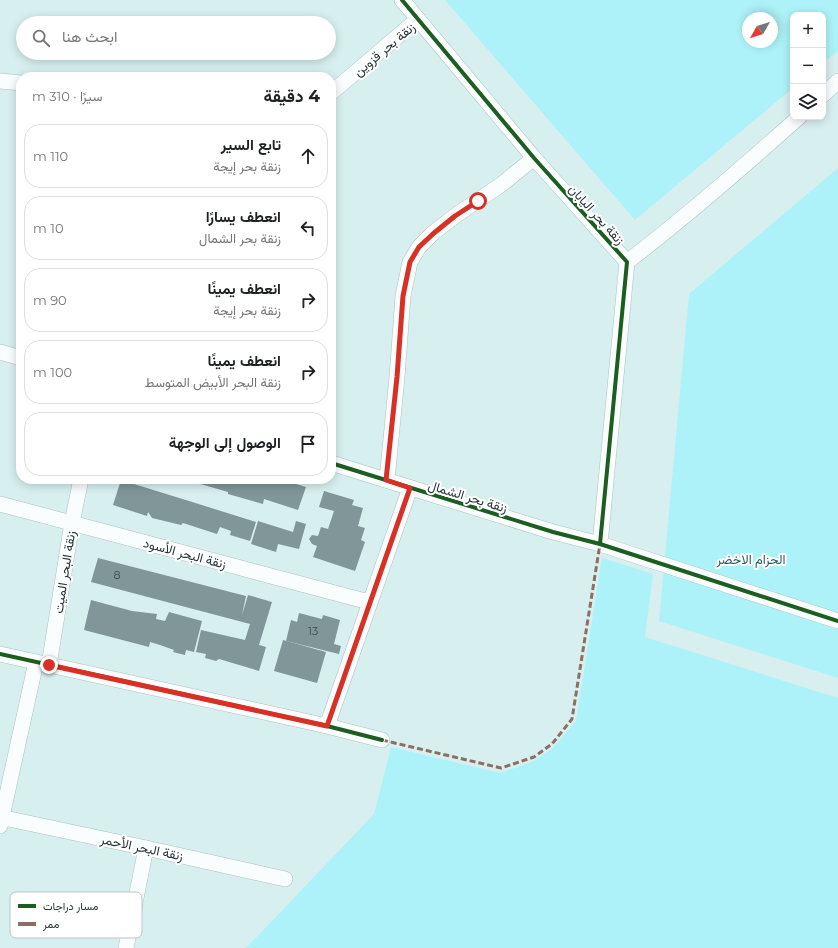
<!DOCTYPE html>
<html lang="ar">
<head>
<meta charset="utf-8">
<style>
	:root { --surface:#fff; --page:#f6f6f6; --text:#202124; --muted:#757577; --line:#e0e0e0 }
	body { margin:0; font-family:Montserrat,Vazirmatn,sans-serif; background:var(--page); color:var(--text); direction:rtl }
	.controls { position:absolute; right:12px; top:12px; display:grid; overflow:hidden; border-radius:8px; box-shadow:0 2px 10px #0003 }
	.controls button { width:36px; height:36px; display:grid; place-items:center; padding:0; border:0; border-bottom:1px solid var(--line); background:var(--surface); color:var(--text); font:20px sans-serif }
	.compass { position:absolute; left:742px; top:12px; width:36px; height:36px; border-radius:50%; background:var(--surface); box-shadow:0 2px 10px #0003; rotate:231deg }
	.stop { position:absolute; width:12px; height:12px; margin:-9px; border:3px solid #d93025; border-radius:50%; background:#fff }
	.stop.end { background:#d93025; border-color:#fff; box-shadow:0 1px 4px #0008 }
	.list { margin:0; padding:0; list-style:none }
	h2 { display:flex; justify-content:space-between; align-items:center; height:52px; margin:0; padding:0 16px; font-size:17px }
	h2 small { font-size:13px; font-weight:400; color:var(--muted) }
	.list li { display:grid; grid-template-columns:26px 1fr auto; gap:12px; align-items:center; box-sizing:border-box; height:64px; margin:0 8px 8px; padding:0 8px; border:1px solid var(--line); border-radius:16px }
	.list b { display:block; font-size:15px; white-space:nowrap }
	.list p { margin:0; font-size:13px; white-space:nowrap; color:var(--muted) }
	.list em { font-size:13px; font-style:normal; color:var(--muted) }
	.icon { flex:none; width:22px; height:22px; fill:none; stroke:currentColor; stroke-width:2; stroke-linecap:round; stroke-linejoin:round }
	.map { position:relative; flex:none; width:838px; height:948px; overflow:hidden; direction:ltr }
	.search { position:absolute; background:var(--surface); box-shadow:0 2px 10px #0003; left:16px; top:16px; width:320px; height:44px; display:flex; align-items:center; gap:10px; box-sizing:border-box; padding:0 14px; border-radius:22px; color:var(--muted); font-size:15px }
	.panel { position:absolute; background:var(--surface); box-shadow:0 2px 10px #0003; left:16px; top:72px; width:320px; height:412px; border-radius:16px; direction:rtl }
	.map>svg:first-child { display:block }
	.green { fill:#adf2f8; fill-rule:evenodd }
	.building { fill:#809699 }
	.lines { fill:none; stroke-linecap:round; stroke-linejoin:round }
	.street-casing { stroke:#aec0c1; stroke-width:16 }
	.street { stroke:#f9fdfd; stroke-width:15 }
	.quiet { stroke:#8d6e63; stroke-width:3; stroke-dasharray:6 3; stroke-linecap:butt }
	.cycleway-casing { stroke:#fff; stroke-width:6 }
	.cycleway { stroke:#1b5e20; stroke-width:4 }
	.route { stroke:#d93025; stroke-width:5 }
	.labels { text-anchor:middle; stroke-width:4; stroke-linejoin:round; paint-order:stroke }
	.number-label { font-size:11px; fill:#3c4e50 }
	.street-label { font-size:13px; fill:#263638; stroke:#fff }
	.park-label { font-size:13px; fill:#2c5e63; stroke:#fff }
	.key { fill:#fff; stroke:#bec3c3; stroke-width:1 }
	.key-label { font-size:11px; fill:#263638 }
</style>
</head>
<body>
<div class="map">
<svg width="838" height="948" viewBox="0 0 838 948">
	<rect width="100%" height="100%" fill="#d8eff0"/>
	<g class="green">
		<path d="M445,0H838V51L823,63V15H793V88L635,220ZM748,18H772V42H748Z"/>
		<path d="M838,168V678L659,621L689,294Z"/>
		<path d="M602,558L653,574L645,637L838,698V948H246L374,814L391,747L500,773L534,761L554,747L576,721Z"/>
	</g>
	<g class="building">
		<path d="M198,479H275L284,482L286,481L306,487L298,510L264,499L263,504L228,494V492L197,483Z"/>
		<path d="M121,480L189,501L186,510L189,501L256,522L250,541L230,535L231,531L220,527L217,534L183,523L181,525L152,518L148,512L147,516L113,505Z"/>
		<path d="M324,491L354,500L352,505L363,508L358,526L365,528L361,540L365,542L355,571L313,557L317,546L312,544L309,539L312,535L318,536L321,527L328,529L334,511L319,507Z"/>
		<path d="M258,521L293,532L296,521L306,524L299,549L278,544L276,552L251,544Z"/>
		<path d="M98,558L246,596L242,615L248,595L272,602L259,645L266,647L259,671L219,659L216,661L205,658L206,654L196,652L201,630L245,640L250,624L91,582Z"/>
		<path d="M91,600L132,611L157,614L156,619L165,621L169,612L202,621L194,652L186,650L185,655L173,652L174,650L160,645L150,642L149,647L84,630Z"/>
		<path d="M299,613L322,619L323,615L340,620L334,644L341,646L339,654L286,641L291,620L297,622Z"/>
		<path d="M283,640L326,652L317,683L274,671Z"/>
	</g>
	<g class="lines">
		<defs>
			<g id="street">
				<path d="M402,0L534,158L627,262L600,544"/>
				<path d="M0,81L21,83"/>
				<path d="M331,93L418,19"/>
				<path d="M823,95L838,81"/>
				<path d="M627,262C687,216 742,168 799,117"/>
				<path d="M0,352L21,358"/>
				<path d="M331,463L553,532L600,544L838,621"/>
				<path d="M387,480L397,377L403,296L410,262L419,247L433,233L455,216L502,184L534,158"/>
				<path d="M0,504L369,602"/>
				<path d="M0,654L327,726L382,740"/>
				<path d="M49,665L72,523L81,479"/>
				<path d="M327,726L410,488"/>
				<path d="M0,817L146,848L285,879"/>
				<path d="M0,826L36,662"/>
				<path d="M126,948L146,848"/>
			</g>
		</defs>
		<use href="#street" class="street-casing"/>
		<use href="#street" class="street"/>
		<path class="quiet" d="M382,740L501,768L534,757L552,744L572,719L600,544"/>
		<defs>
			<g id="cycleway">
				<path d="M402,0L534,158L627,262L600,544"/>
				<path d="M331,463L553,532L600,544L838,621"/>
				<path d="M0,654L327,726L382,740"/>
			</g>
		</defs>
		<use href="#cycleway" class="cycleway-casing"/>
		<use href="#cycleway" class="cycleway"/>
	</g>
	<g class="lines">
		<path class="route" d="M49,665L327,726L410,488L386,480L397,377L403,296L410,262L419,247L434,233L455,216L478,201"/>
	</g>
	<g class="labels">
		<g class="number-label">
			<text x="117" y="579">8</text>
			<text x="313" y="635">13</text>
		</g>
		<g class="street-label">
			<text transform="translate(384 49) rotate(-40)" y="5">زنقة بحر قزوين</text>
			<text transform="translate(597 214) rotate(48)" y="5">زنقة بحر اليابان</text>
			<text transform="translate(468 496) rotate(17)" y="5">زنقة بحر الشمال</text>
			<text transform="translate(185 553) rotate(15)" y="5">زنقة البحر الأسود</text>
			<text transform="translate(64 572) rotate(-81)" y="5">زنقة البحر الميت</text>
			<text transform="translate(142 847) rotate(12)" y="5">زنقة البحر الأحمر</text>
		</g>
		<g class="park-label">
			<text x="751" y="564">الحزام الاخضر</text>
		</g>
	</g>
	<rect x="10" y="892" width="132" height="46" rx="6" class="key"/>
	<rect x="18" y="904" width="18" height="4" fill="#1b5e20"/>
	<rect x="18" y="922" width="18" height="4" fill="#8d6e63"/>
	<g class="key-label">
		<text x="43" y="910">مسار دراجات</text>
		<text x="43" y="928">ممر</text>
	</g>
</svg>
<div class="controls">
<button>+</button>
<button>−</button>
<button><svg class="icon" aria-label="layers" viewBox="0 0 24 24"><path d="M12 4l9 5-9 5-9-5zM3 14l9 5 9-5"/></svg></button>
</div>
<svg class="compass" viewBox="-18 -18 36 36"><path d="M0-13l5 13h-10z" fill="#e53935"/><path d="M0 13l5-13h-10z" fill="#757577"/></svg>
<div class="stop" style="left:478px;top:201px"></div>
<div class="stop end" style="left:49px;top:665px"></div>
<div class="search"><svg class="icon" aria-label="search" viewBox="0 0 24 24"><circle cx="10" cy="10" r="6"/><path d="M15 15l6 6"/></svg>ابحث هنا</div>
<section class="panel">
<h2>4 دقيقة<small>سيرًا · 310 m</small></h2>
<ul class="list">
<li><svg class="icon" aria-label="ahead" viewBox="0 0 24 24"><path d="M12 20V5M6 11l6-6 6 6"/></svg><div><b>تابع السير</b><p>زنقة بحر إيجة</p></div><em>110 m</em></li>
<li><svg class="icon" aria-label="left" viewBox="0 0 24 24"><path d="M17 20v-9H6M10 6l-5 5 5 5"/></svg><div><b>انعطف يسارًا</b><p>زنقة بحر الشمال</p></div><em>10 m</em></li>
<li><svg class="icon" aria-label="right" viewBox="0 0 24 24"><path d="M7 20v-9h11M14 6l5 5-5 5"/></svg><div><b>انعطف يمينًا</b><p>زنقة بحر إيجة</p></div><em>90 m</em></li>
<li><svg class="icon" aria-label="right" viewBox="0 0 24 24"><path d="M7 20v-9h11M14 6l5 5-5 5"/></svg><div><b>انعطف يمينًا</b><p>زنقة البحر الأبيض المتوسط</p></div><em>100 m</em></li>
<li><svg class="icon" aria-label="arrive" viewBox="0 0 24 24"><path d="M6 21V4h12l-3 4 3 4H6"/></svg><div><b>الوصول إلى الوجهة</b></div></li>
</ul>
</section>
</div>
</body>
</html>
